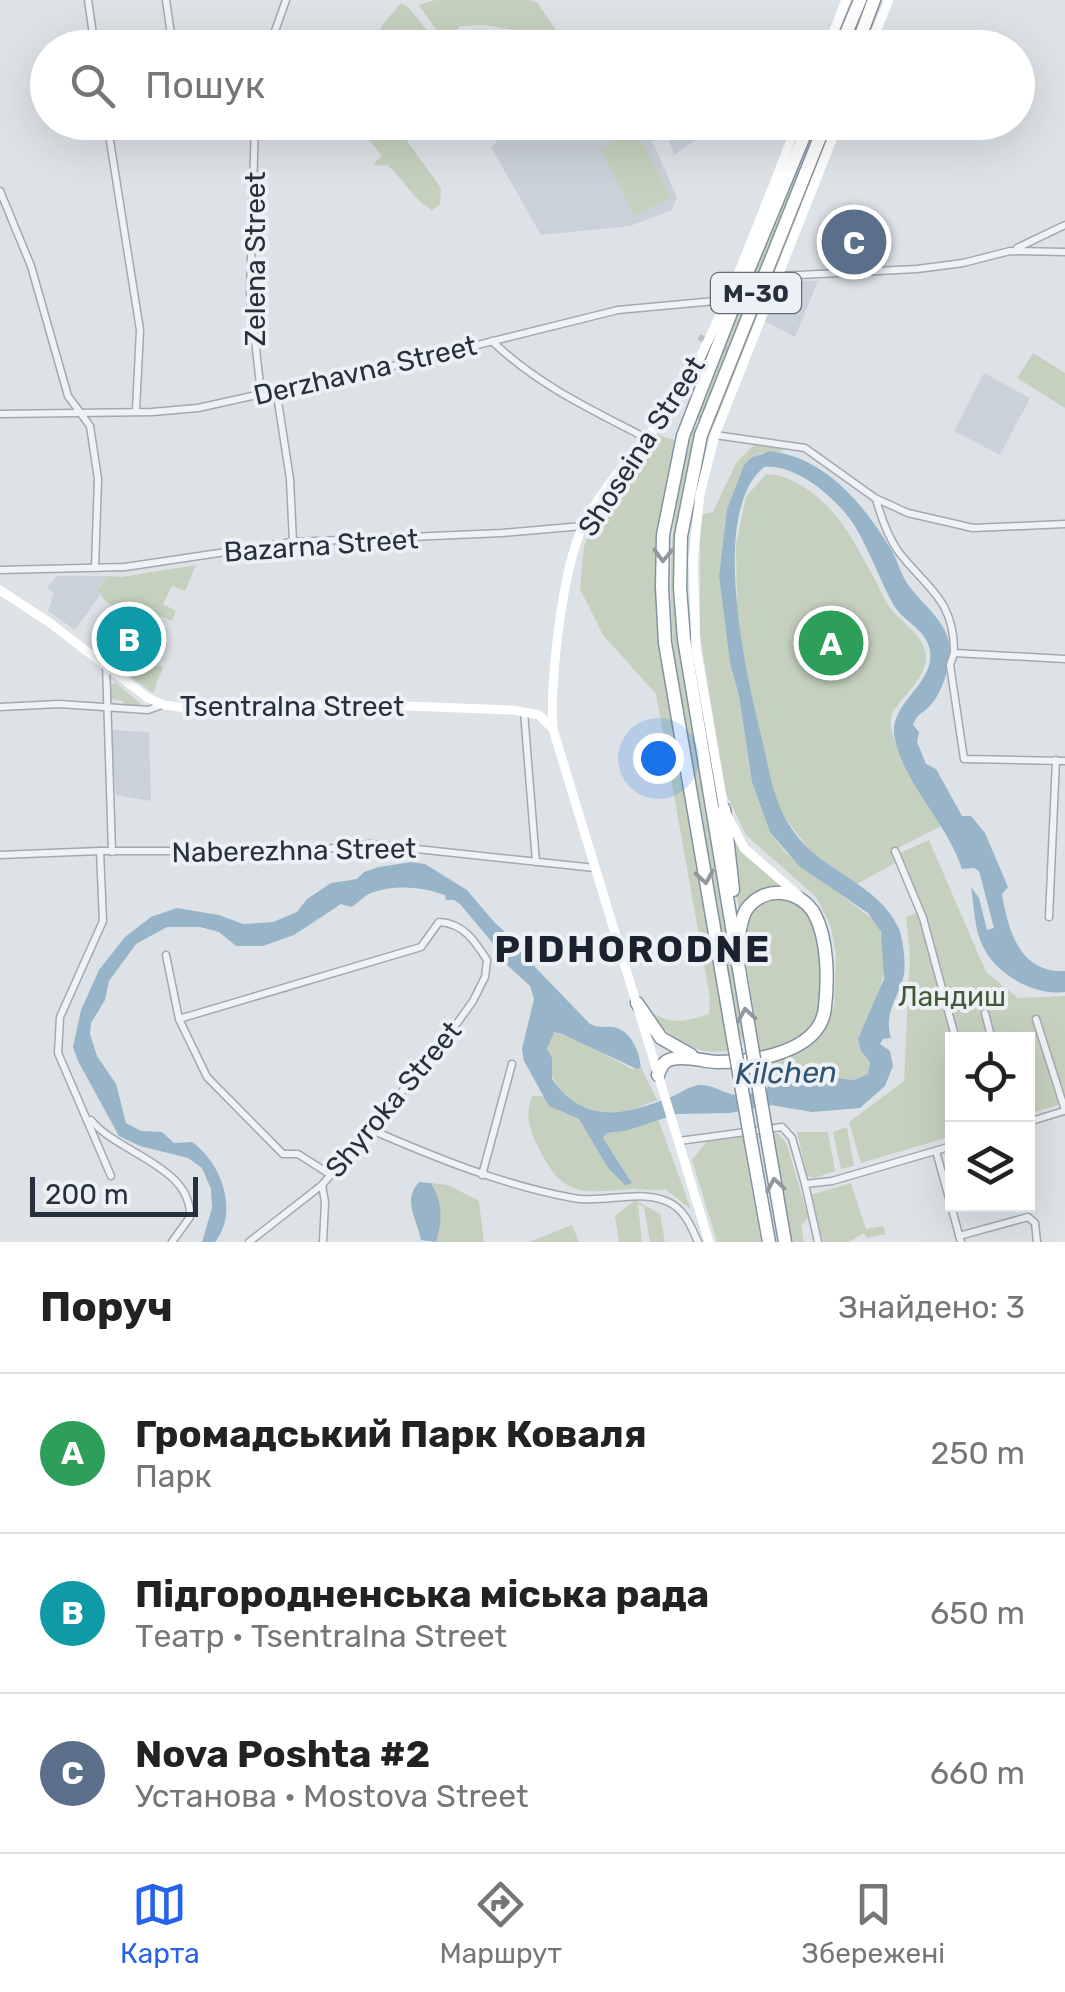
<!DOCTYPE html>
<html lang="uk">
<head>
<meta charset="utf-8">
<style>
	:root { --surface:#fff; --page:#f2f2f2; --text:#222; --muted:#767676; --line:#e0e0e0; --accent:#2563eb }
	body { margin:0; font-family:Rubik,sans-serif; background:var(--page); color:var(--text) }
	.controls { position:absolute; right:30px; bottom:30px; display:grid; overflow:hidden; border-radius:0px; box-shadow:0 10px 40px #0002 }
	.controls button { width:90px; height:90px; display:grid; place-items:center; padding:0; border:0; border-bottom:2px solid var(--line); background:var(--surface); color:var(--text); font:50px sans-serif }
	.scale { position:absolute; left:30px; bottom:25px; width:168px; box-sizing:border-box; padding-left:10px; border:5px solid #27313e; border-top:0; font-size:28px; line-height:35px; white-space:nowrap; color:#27313e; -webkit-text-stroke:8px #edf1f5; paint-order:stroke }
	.you { position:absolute; left:658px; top:758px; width:35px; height:35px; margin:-25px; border:8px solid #fff; border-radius:50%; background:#1a73e8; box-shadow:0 0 0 15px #1a73e833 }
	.badge { display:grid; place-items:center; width:65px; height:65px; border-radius:50%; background:var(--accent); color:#fff; font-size:32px; font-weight:700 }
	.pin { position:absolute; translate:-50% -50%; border:5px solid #fff; box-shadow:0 2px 10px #0006 }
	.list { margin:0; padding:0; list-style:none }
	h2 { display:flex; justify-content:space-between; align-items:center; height:130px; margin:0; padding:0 40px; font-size:42px }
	h2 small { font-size:32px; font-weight:400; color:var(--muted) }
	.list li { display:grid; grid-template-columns:65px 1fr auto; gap:30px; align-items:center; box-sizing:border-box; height:160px; padding:0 40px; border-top:2px solid var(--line) }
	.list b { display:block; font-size:38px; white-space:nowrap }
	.list p { margin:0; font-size:32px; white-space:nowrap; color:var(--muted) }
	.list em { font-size:32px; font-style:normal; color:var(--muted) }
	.icon { flex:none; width:55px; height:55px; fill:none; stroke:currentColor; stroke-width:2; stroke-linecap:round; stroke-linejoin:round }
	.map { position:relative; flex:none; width:1065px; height:1242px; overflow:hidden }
	.search { position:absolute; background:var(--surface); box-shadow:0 10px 40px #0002; left:30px; right:30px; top:30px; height:110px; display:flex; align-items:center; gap:25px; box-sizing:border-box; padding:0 35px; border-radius:55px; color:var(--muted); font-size:38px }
	.sheet { height:610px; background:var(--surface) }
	nav { display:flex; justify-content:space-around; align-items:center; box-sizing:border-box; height:140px; border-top:2px solid var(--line); background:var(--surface); font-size:28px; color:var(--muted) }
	nav a { display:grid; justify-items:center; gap:5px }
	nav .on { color:var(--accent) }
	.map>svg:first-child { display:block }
	.built { fill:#cbd1d9 }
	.green { fill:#c5d1be }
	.water { fill:#98b4c8 }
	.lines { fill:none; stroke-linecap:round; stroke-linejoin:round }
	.street-tunnel { stroke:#b9bfc5; stroke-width:6; stroke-dasharray:6 3; stroke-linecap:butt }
	.street-casing { stroke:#a3a9b1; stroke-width:9 }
	.highway-casing { stroke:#85919e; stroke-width:15 }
	.street { stroke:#f0f2f6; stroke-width:6 }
	.secondary { stroke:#fff; stroke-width:9 }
	.highway { stroke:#fff; stroke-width:12 }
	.highway-bridge-casing { stroke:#85919e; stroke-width:15; stroke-linecap:butt }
	.highway-bridge { stroke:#fff; stroke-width:12 }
	.oneway { stroke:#93989e }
	.labels { text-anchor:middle; stroke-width:8; stroke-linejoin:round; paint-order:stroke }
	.shield { fill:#edf1f5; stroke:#626b75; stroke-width:2.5 }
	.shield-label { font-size:25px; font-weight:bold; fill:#27313e }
	.street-label { font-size:28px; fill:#27313e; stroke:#edf1f5 }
	.park-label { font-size:28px; fill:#3f5a34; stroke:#edf1f5 }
	.water-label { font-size:30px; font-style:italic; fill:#315472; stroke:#edf1f5 }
	.district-label { font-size:38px; font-weight:bold; letter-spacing:2.5px; fill:#19222e; stroke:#edf1f5 }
</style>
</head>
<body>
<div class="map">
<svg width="1065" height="1242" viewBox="0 0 1065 1242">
	<rect width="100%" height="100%" fill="#dde2e7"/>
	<g class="built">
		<path d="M578,122L644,123L677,197L672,210L630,226L541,235L491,147L516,123H570L572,126Z"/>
		<path d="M664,123V122L715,123L714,127L674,155Z"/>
		<path d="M782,280L818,281L795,337L765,321Z"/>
		<path d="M984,373L1030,398L1000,455L954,431Z"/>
		<path d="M57,576H108L98,589L100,595L75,630L48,611L54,593L47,588Z"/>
		<path d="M110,730L149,732L151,801L116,795Z"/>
	</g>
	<g class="green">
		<path d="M435,0H530L538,3L567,47H543L514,30L483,25L461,26L449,36L440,35L419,5Z"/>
		<path d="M401,3L410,9L434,39L428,47H371L383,24Z"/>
		<path d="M361,123H402L408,142L441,188L440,204L432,210C412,199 404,179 387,165L377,166L374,163L382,156L370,141Z"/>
		<path d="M635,130L671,197L635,216L600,149Z"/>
		<path d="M795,170L802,173L703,421L696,420Z"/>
		<path d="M800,200L802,207L716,423L712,422Z"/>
		<path d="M1033,353L1065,373V408L1017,378Z"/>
		<path d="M693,426L700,428L677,571L745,1045C731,1018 723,938 717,903C687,738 644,593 693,426Z"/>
		<path d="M656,434L676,441L657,574L729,1050C697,1058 670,1036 648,1015L649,1011C672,1025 684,1022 709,1014L710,998L656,694L603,635L580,589L584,547L592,524Z"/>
		<path d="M754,445L785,447L781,452L761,453L744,465L727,509L719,576L730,663L739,696L752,782L770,832L786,853L875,921C898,962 876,1001 858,1039L861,1051L870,1062L868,1074L854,1080L776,1073L768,1089L764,1062L821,1033L828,1022L834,1007L836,956L831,927L816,897L746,835L726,794L700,635V515L713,512L736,463Z"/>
		<path d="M766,474C784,474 801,484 815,495C845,520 858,549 876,582C881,591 885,602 891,609C902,623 927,638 926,658C925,678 905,694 894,710C878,731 927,805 941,826L896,849L898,854L929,840L986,972L1018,998L1065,996V1103L1028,1114V1040H952V1136L861,1163L849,1122L904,1081L910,953L906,917L917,913L897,862L857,884L812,854L784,816L774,797L748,688L737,609L736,545L746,497Z"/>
		<path d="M196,565L185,591L172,586L163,604L176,611L172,621L161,616L152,634L130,619L127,623L113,613L115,608L104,600L98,590L108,576L122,577Z"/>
		<path d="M139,659L153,669L156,665L163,667L153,693L127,674Z"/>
		<path d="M116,683L147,709L112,708V702L122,706L124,701L111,699V685Z"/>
		<path d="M726,827L745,856L787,890L783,889L740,916Z"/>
		<path d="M779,895L806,908C820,943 836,1007 804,1035C793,1044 774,1049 760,1054L742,933L754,905Z"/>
		<path d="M554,1032L580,1041L632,1069L641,1067L657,1100C642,1106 619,1117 603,1114C565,1109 534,1066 554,1032Z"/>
		<path d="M532,1096H546L549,1106L579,1119L608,1168L625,1185L630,1179L603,1138L607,1133L625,1131L658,1119L691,1209L665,1189C654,1191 645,1189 634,1189C583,1192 564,1200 538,1147C529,1128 525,1116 532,1096Z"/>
		<path d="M847,1127L854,1166L841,1169L833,1132Z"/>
		<path d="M797,1132H828L835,1171L815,1178L807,1176Z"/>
		<path d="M772,1133L779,1134L787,1144L808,1218L801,1225L804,1242H791Z"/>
		<path d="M742,1135L761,1242H717L692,1160L708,1140Z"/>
		<path d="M431,1183L448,1185L479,1201L484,1242H436C438,1220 444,1204 431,1183Z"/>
		<path d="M851,1183L866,1229L883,1226L886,1234L867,1238L864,1233L849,1242H823L810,1195Z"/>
		<path d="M635,1200L660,1214L665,1242H650L644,1207L638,1204L642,1242H619L615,1216Z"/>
		<path d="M572,1225L579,1242H529Z"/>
	</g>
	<g class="water">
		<path d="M770,451C827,458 864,505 892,551C898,562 901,575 909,586C924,606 949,623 950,650C950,668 941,696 928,708C921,714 917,714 913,725L919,732L917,742L926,764L936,769L962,816H971L985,833L1008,887L1002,894C1008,931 1020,973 1065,971V992C1033,996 993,973 981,942C974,926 974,904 971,887L979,898L987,930L994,928L979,871L974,868L962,869C947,823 907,788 895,740C886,703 935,686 930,651C927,629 903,622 893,604C880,580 870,552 856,528C840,501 797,463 764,467C708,513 747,678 762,739C770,773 773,803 794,832C820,871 879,883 899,929C903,940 906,964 904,974C899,998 883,1012 891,1038L883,1039L880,1044L890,1051L893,1066L885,1086L860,1108L812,1112L771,1105L730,1113L677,1114L625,1131L607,1133L603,1138L632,1183L625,1185L608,1168L579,1119L549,1106L524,1061L522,1049L534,999L530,986L503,961L491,941L460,904L454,900H446L445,895C422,887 395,884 371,893C363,896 359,903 351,907L341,904L294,935L263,946H236L219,932L200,927H167L136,944L109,981L105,1000L91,1023L90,1034L97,1056L116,1084L126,1123L141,1131L162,1132L174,1143L192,1142C222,1163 239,1212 215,1242H202L212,1208L211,1189L202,1168L188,1158L140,1146L119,1136L78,1061L73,1047L81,1010L99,970L125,937L151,917L177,908L219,915L243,924L273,922L297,912L307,899L331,883L357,879L364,872L379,867L411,862L425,864L467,890L495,923L530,954L535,967L589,1023C598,1029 602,1026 613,1027C631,1030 639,1051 641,1067L637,1069L562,1034L554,1032L547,1049L552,1058V1079C585,1126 625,1115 671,1097C681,1093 687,1087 699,1085C714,1084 724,1094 736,1095C745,1096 758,1091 767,1089L775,1072L854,1080L868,1074L870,1062L861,1051L858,1039L884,979L881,932L868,913L799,866L770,832L752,782L739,696L730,663L719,576L727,509L744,465L751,458Z"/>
		<path d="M419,1182L431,1183C444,1204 442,1223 436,1242L421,1240C417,1219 402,1200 419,1182Z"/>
	</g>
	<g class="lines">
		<path class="street-tunnel" d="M699,337L750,360"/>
		<defs>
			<g id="street">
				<path d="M88,0L95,48"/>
				<path d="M166,0L173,48"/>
				<path d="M269,48L286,0"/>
				<path d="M107,122L140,330L136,410"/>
				<path d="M255,122L250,294L261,394"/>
				<path d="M0,191L31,266L68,396L90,426L98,479L95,568"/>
				<path d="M1017,248L1065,225"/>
				<path d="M779,276L917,269L963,263L1010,251L1065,252"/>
				<path d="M492,341C536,384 592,410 646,438"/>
				<path d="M277,395L290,479L293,542"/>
				<path d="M0,414L152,412L198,408L261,394L277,395L618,310L726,300"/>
				<path d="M715,435L805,448L875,498L908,513L973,528L1065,524"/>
				<path d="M876,499C881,517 887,535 898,551C925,587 955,599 954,653L1065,659"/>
				<path d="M0,570L125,567L293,542L502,533L583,526"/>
				<path d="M954,653L950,665L964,759L1065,761"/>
				<path d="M106,663L112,852"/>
				<path d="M0,707L59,704L148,710L162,705"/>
				<path d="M524,712L536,862"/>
				<path d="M100,851L103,921L60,1017L58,1053L111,1176"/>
				<path d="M895,851L923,918L956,1040"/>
				<path d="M0,855L100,851H307L370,844L595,868"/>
				<path d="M1049,917L1056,760"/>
				<path d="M166,955L179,1019L207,1077L283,1154H298L331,1175"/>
				<path d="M985,1013L992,1040"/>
				<path d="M179,1019L421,947L439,922C463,923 475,941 487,960L485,977L473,1001L440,1047L322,1185L249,1242"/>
				<path d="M1036,1019L1065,1110"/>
				<path d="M91,1120C117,1153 192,1166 190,1217L172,1242"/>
				<path d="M1028,1122L1064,1111"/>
				<path d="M367,1128C434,1157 502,1185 573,1198C603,1204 637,1189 666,1201C684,1208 691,1226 698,1242"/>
				<path d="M679,1141L782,1127L792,1138L805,1184"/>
				<path d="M936,1151L961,1242"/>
				<path d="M482,1175L512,1064"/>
				<path d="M322,1185L325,1202L323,1242"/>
				<path d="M959,1236L1028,1217L1035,1223L1037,1242"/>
				<path d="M818,1242L805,1184L832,1181L952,1146"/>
			</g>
			<g id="highway">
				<path d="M840,48L860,0"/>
				<path d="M856,48L874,0"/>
				<path d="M724,809L733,890"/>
				<path d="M637,1003L661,1038L691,1055"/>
				<path d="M752,1047L684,639L680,588L681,536L701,435L826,122"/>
				<path d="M735,1050L665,643L662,587L663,535L683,436L737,297L810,122"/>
				<path d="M658,1075C661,1067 663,1061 672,1059C687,1055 704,1062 718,1062C755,1062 821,1052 825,1007C828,980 828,940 815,915C801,889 764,884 746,910C741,919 740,930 738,940"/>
				<path d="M767,1137L785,1242"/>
				<path d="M751,1142L769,1242"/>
			</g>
		</defs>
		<use href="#street" class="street-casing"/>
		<use href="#highway" class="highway-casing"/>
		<use href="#street" class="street"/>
		<g class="secondary">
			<path d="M827,48L846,0"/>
			<path d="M869,48L889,0"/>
			<path d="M0,590L50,623L148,698L164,705L186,708L355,704L513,710L539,715L551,727"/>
			<path d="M799,896L744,848L724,809L696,648L693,561L700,494L715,435L839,122"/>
			<path d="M709,1242L553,729C550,680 562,570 583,526C610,471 661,430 690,377C733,295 764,208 798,122"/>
		</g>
		<use href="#highway" class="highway"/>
		<defs>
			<g id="highway-bridge">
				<path d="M752,1047L767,1137"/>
				<path d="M735,1050L751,1142"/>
			</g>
		</defs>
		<use href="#highway-bridge" class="highway-bridge-casing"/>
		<use href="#highway-bridge" class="highway-bridge"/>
	</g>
	<defs><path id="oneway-chevron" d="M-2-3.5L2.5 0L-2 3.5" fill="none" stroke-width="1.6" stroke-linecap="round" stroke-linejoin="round" transform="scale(2.5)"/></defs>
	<g class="oneway">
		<use href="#oneway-chevron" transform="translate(663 555) rotate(92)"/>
		<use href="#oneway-chevron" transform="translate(705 877) rotate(80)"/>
		<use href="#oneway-chevron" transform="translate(746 1015) rotate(-100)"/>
		<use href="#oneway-chevron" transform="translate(775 1185) rotate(-100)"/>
	</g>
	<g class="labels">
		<rect class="shield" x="711" y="273" width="90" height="40" rx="8"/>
		<g class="shield-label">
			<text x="756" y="302">М-30</text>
		</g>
		<g class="street-label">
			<text transform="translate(255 259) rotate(-90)" y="10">Zelena Street</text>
			<text transform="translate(365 370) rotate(-13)" y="10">Derzhavna Street</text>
			<text transform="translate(641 446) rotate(-57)" y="10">Shoseina Street</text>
			<text transform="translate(321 545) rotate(-4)" y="10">Bazarna Street</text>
			<text x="292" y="716">Tsentralna Street</text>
			<text transform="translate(294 850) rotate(-1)" y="10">Naberezhna Street</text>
			<text transform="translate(393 1099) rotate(-50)" y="10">Shyroka Street</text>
		</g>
		<g class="park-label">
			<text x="952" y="1006">Ландиш</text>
		</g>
		<g class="water-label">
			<text transform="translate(786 1073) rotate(-1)" y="10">Kilchen</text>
		</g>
		<g class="district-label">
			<text x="633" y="962">PIDHORODNE</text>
		</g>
	</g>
</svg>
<div class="controls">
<button><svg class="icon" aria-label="locate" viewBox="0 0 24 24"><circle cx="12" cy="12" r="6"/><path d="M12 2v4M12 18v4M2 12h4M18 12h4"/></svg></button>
<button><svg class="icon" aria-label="layers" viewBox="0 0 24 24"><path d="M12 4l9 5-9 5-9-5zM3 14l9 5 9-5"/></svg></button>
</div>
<div class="scale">200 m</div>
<div class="you"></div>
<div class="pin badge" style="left:831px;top:643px;background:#2e9e5b">A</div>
<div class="pin badge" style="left:129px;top:639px;background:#0f9aa8">B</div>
<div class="pin badge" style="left:854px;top:242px;background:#5c6f8a">C</div>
<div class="search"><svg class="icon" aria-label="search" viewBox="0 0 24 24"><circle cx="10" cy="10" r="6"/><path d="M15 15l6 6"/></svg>Пошук</div>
</div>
<section class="sheet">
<h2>Поруч<small>Знайдено: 3</small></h2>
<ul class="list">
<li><span class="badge" style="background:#2e9e5b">A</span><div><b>Громадський Парк Коваля</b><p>Парк</p></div><em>250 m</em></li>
<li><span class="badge" style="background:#0f9aa8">B</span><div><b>Підгородненська міська рада</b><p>Театр · Tsentralna Street</p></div><em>650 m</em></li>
<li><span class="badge" style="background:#5c6f8a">C</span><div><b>Nova Poshta #2</b><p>Установа · Mostova Street</p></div><em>660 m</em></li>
</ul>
</section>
<nav>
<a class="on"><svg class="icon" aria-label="map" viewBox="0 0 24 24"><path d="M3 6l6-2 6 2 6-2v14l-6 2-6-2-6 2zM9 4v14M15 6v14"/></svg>Карта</a>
<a><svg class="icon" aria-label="directions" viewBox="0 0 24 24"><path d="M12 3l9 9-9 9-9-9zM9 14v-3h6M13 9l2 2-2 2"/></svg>Маршрут</a>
<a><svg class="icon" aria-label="saved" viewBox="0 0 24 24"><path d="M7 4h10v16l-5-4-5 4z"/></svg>Збережені</a>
</nav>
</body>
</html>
